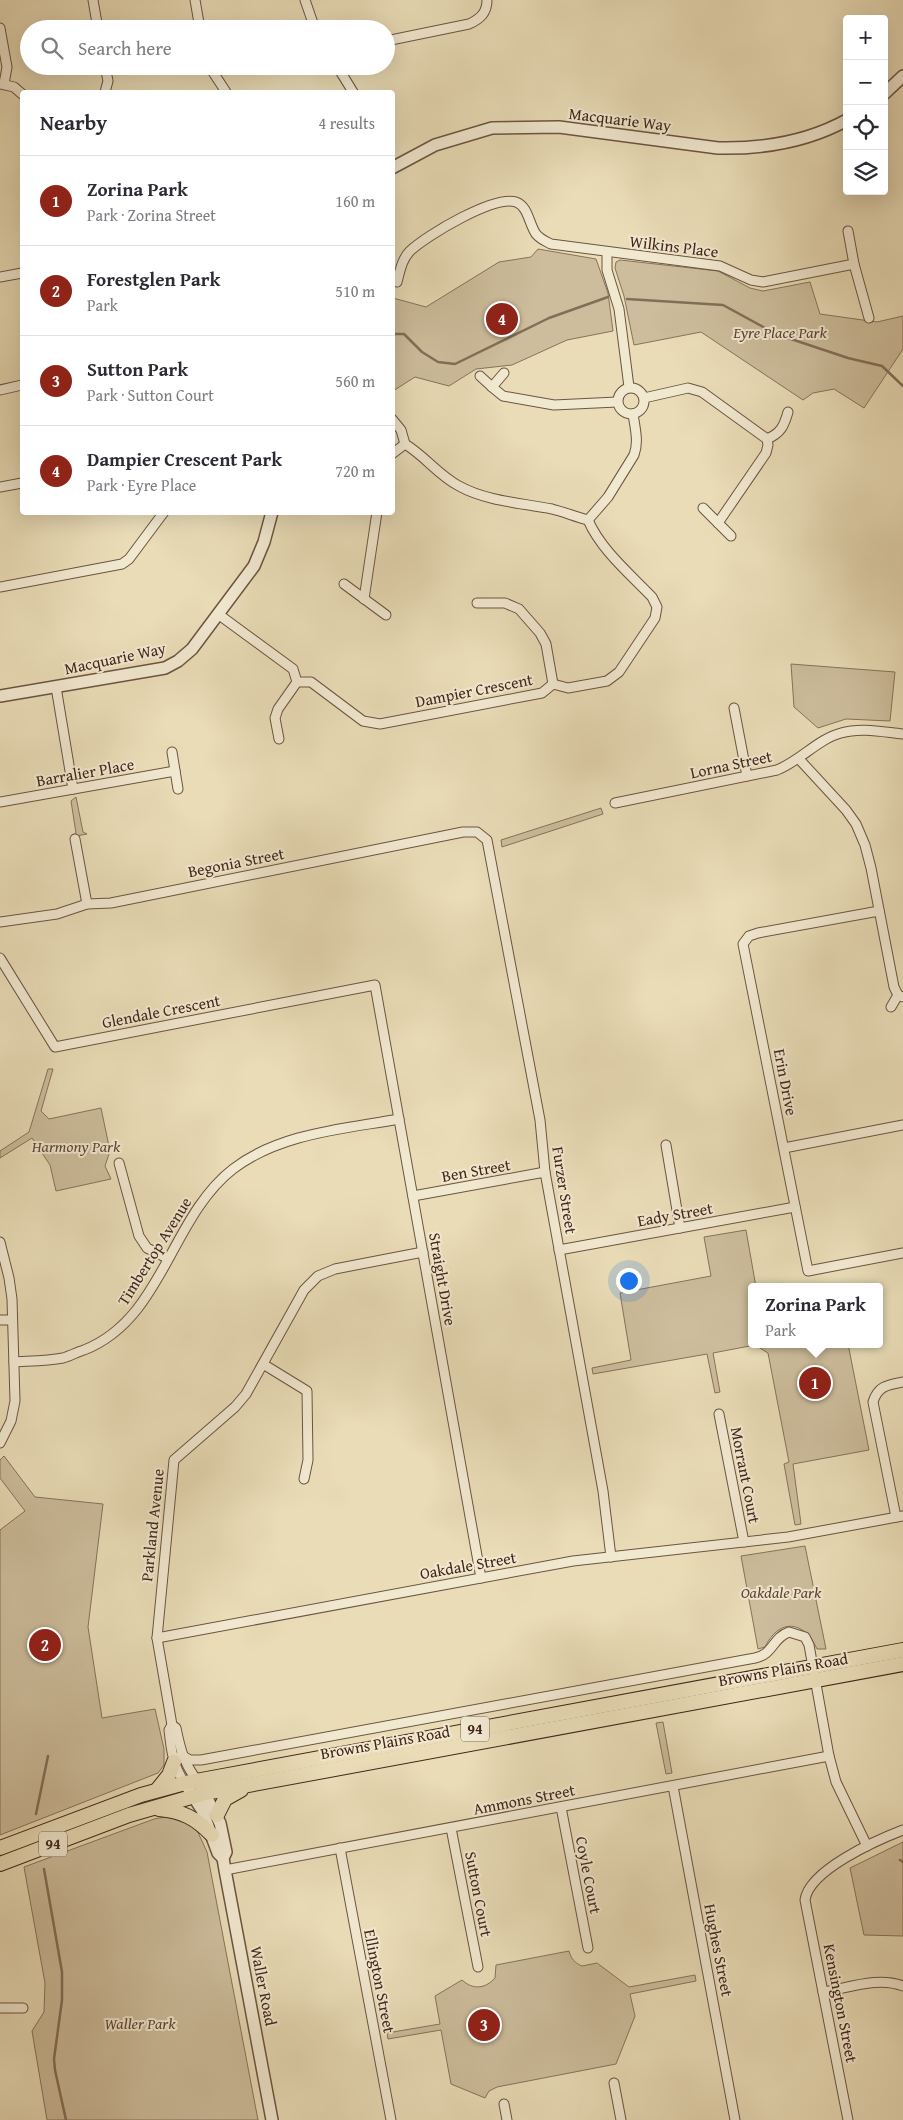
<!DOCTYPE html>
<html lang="en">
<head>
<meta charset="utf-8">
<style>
	:root { --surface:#fff; --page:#f7f7f7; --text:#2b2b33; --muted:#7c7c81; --line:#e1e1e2; --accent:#8f2418 }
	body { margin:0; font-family:"Gentium Book Plus",serif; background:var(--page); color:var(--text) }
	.controls { position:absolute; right:15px; top:15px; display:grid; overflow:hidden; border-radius:5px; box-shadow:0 5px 20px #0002 }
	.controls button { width:45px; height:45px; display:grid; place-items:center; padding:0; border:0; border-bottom:1px solid var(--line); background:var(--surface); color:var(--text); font:25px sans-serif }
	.you { position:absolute; left:628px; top:1280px; width:18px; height:18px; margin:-12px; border:4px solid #fff; border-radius:50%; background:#1a73e8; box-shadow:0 0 0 8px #1a73e833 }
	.badge { display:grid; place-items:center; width:32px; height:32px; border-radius:50%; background:var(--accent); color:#fff; font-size:16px; font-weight:700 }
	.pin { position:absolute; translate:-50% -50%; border:2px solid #fff; box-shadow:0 1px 5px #0006 }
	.popup { position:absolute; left:748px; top:1283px; width:135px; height:65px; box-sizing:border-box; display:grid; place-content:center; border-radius:5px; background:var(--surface); filter:drop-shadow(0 1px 4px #0005); font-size:16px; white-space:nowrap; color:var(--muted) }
	.popup b { font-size:19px; color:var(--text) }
	.popup::after { content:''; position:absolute; left:50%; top:100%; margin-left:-10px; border:10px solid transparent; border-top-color:var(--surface) }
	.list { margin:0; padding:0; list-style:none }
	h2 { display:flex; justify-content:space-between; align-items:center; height:65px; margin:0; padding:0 20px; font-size:21px }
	h2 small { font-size:16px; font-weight:400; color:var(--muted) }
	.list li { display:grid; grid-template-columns:32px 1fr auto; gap:15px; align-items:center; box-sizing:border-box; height:90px; padding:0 20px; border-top:1px solid var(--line) }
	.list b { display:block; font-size:19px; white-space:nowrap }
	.list p { margin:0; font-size:16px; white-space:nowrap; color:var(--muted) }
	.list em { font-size:16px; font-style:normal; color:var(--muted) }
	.icon { flex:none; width:28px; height:28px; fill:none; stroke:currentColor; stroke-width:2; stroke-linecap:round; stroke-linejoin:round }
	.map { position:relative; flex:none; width:903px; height:2120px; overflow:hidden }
	.search { position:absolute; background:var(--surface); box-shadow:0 5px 20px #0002; left:20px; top:20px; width:375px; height:55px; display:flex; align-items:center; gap:12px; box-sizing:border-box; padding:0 18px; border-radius:28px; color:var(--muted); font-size:19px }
	.panel { position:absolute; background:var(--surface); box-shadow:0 5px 20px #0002; left:20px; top:90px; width:375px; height:425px; border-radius:5px }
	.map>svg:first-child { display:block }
	.green { fill:#cdbd9c; stroke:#88725b }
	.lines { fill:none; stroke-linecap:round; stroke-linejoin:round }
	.stream { stroke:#846e58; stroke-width:2.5 }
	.minor-casing { stroke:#6c5441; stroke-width:11 }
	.tertiary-casing { stroke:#6c5441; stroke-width:14 }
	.primary-casing { stroke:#42261a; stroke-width:16 }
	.minor { stroke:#f1e8d0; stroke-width:9 }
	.tertiary { stroke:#f1e8d0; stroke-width:11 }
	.primary { stroke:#e9dcb7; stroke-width:14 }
	.labels { text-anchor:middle; stroke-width:4; stroke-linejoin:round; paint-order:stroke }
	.shield { fill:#f1e8d0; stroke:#766051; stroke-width:1 }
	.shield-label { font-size:15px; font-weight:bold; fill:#42261a }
	.street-label { font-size:16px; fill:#42261a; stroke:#f1e8d0 }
	.park-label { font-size:16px; font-style:italic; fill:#5e4434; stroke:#f1e8d0 }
</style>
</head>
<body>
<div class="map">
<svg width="903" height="2120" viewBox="0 0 903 2120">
	<rect width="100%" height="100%" fill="#e9dcb7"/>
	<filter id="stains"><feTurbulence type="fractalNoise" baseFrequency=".004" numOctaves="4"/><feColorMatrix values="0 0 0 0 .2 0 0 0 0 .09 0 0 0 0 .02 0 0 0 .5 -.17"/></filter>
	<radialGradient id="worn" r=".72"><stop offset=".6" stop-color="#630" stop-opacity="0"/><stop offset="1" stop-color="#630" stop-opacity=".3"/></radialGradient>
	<g class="green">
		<path d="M538,249L596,259L608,293L613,331L567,340L512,365L476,369L449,386L415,377L393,391V298L426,307L499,262L531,257Z"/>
		<path d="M620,260L718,271L750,288L763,291L810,282L820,314L877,322L903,316V349L864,408L834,389L813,393L803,400L701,332L634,345L624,296L615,268L616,262Z"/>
		<path d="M791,664L895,672L890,721L846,719L818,728L794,707Z"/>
		<path d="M76,797L83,832L87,834L71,837L76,833L71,801Z"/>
		<path d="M601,808L603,814L502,847L501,840Z"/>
		<path d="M48,1069H53L41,1111L49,1119L101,1108L110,1151L105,1166L111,1179L56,1191L50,1165L32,1138L0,1158V1151L29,1132Z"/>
		<path d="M746,1230L756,1287H751V1344H848L869,1450L793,1464L801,1524L795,1525L784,1464L789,1462L768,1353L755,1345L713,1353L720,1392L715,1393L707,1354L593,1374L592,1368L631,1360L620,1293L711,1276L704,1237Z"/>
		<path d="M4,1456L35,1497L103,1504L88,1627L102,1718L155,1709L164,1749V1765L158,1773L0,1835V1530L25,1511L0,1478V1460Z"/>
		<path d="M805,1546L826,1649H817C804,1620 779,1618 765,1647L758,1649L741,1556Z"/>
		<path d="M663,1722L672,1773L666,1774L656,1723Z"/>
		<path d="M175,1815L196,1828L207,1852L258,2120H47L32,2031L44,2012L45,1983L24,1867L154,1819Z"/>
		<path d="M903,1842V1936L864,1935L850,1868Z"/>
		<path d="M569,1951C571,1959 575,1963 582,1966L597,1963L629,1987L695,1975L696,1981L630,1994L635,2016L616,2064L497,2087L489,2091L485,2098L451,2084L441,2030L388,2039L387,2033L440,2024L435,1996L462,1980C473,1990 485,1989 495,1978L496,1965Z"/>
	</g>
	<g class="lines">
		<g class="stream">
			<path d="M627,299L723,305L776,334L848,358L882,366L903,386"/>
			<path d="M392,334H404L422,352L438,362L455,364L549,318L608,297"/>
			<path d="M36,1814L48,1756"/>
			<path d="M900,1860L903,1862"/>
			<path d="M44,1869L62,1972V2000L54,2059L55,2070L66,2120"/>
		</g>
		<defs>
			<g id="minor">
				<path d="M93,0L98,29"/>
				<path d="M195,0L200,29"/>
				<path d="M305,0L315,29"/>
				<path d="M0,28L7,67L4,84"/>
				<path d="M386,41L469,24C480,19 487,13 487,0"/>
				<path d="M209,66L226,92"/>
				<path d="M337,66L353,92"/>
				<path d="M1,84L14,87L22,94"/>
				<path d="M105,92L108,81L105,66"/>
				<path d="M848,231L854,264L869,318"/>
				<path d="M607,252V270L619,309L629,387"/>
				<path d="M0,277L22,273"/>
				<path d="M397,282C400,271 402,259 410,251C427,235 494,195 516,202C528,206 529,224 536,234C540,239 545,241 551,244L720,266L751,280L763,282L854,264"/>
				<path d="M480,376L492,387L504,373"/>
				<path d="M492,387L503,396L554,405L617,402"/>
				<circle cx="631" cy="401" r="13"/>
				<path d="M0,390L22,385"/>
				<path d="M644,398L688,388L702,392L767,439L768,445L766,453L718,523"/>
				<path d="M767,439C781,433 784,426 788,412"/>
				<path d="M392,454L405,444"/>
				<path d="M0,487L22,483"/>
				<path d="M703,508L731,536"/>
				<path d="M588,520L608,497L634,455C639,442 635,428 633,414"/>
				<path d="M344,584L386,615"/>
				<path d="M0,587L122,564L129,559L164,512"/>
				<path d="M364,599L377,512"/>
				<path d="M477,603H505L519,609L540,633L546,644L553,684"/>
				<path d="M218,614L293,669L297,682H311L363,721L380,724L542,693L553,684L568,688L607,681L619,672L655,618L657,607L652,597C630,574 601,550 588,520C576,517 564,512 552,509C521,503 486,501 459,486C438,475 425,456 405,444L401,430L392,419"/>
				<path d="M56,687L73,789"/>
				<path d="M734,708L747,776"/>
				<path d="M279,739L275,718L278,709L297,682"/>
				<path d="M172,752L178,789"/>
				<path d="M799,759L846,810L856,824L865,845L871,868L894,987L898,995L903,997"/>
				<path d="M0,802L175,771"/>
				<path d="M615,803L777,770C800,761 818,739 841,733C861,727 883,732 903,734"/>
				<path d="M75,839L87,904"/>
				<path d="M879,911L758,933L749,936L743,944L808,1271L903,1253"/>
				<path d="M0,922L57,914L87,904L111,903L463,832H477L487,840L540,1120L545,1172L603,1491L611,1557"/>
				<path d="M0,958L55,1047L375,985L481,1578"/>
				<path d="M891,1007L898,995"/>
				<path d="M666,1145L680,1228"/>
				<path d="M784,1148L903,1125"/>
				<path d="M119,1163L139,1236L147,1248L167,1258"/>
				<path d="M413,1196L545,1172"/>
				<path d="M0,1242L9,1278L12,1299L15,1401L11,1421L0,1443"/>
				<path d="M559,1250L795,1207"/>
				<path d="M0,1320H12"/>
				<path d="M14,1362C30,1361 47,1361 63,1358C70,1356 77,1352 84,1350C163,1319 170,1218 233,1169C280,1133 344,1129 399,1119"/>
				<path d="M263,1364L307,1391L308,1460L304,1479"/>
				<path d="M719,1414L744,1542"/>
				<path d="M896,1517L873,1402C878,1386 887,1385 903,1382"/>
				<path d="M157,1638L573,1561L788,1537L903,1516"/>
				<path d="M172,1725L169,1730C171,1749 173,1767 185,1783"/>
				<path d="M181,1755L190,1760H201L755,1658C774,1654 772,1638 789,1632L805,1637L809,1645L829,1756L836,1782L867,1846"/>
				<path d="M197,1780C184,1764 180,1748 176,1728L172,1725L157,1638L174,1460L235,1407L246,1394L304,1290L318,1276L335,1269L423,1252"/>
				<path d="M673,1786L735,2120"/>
				<path d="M561,1807L588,1948"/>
				<path d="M451,1828L478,1967"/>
				<path d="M340,1848L391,2120"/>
				<path d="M225,1870L829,1756"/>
				<path d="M823,1992C848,1988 879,1976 903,1986"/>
				<path d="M0,2008H23"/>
				<path d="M614,2083L621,2120"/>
				<path d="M504,2104L507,2120"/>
				<path d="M848,2120L805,1900C809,1870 877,1840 903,1830"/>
			</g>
			<g id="tertiary">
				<path d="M884,94L903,76"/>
				<path d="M392,168L435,145L492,128L559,127L718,148C763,149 807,142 847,120"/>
				<path d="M0,696L165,668L178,661L192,649L254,566L264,542L272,512"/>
				<path d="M185,1783L202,1810L218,1853L223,1858"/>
				<path d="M201,1787L220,1823L226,1852L223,1858L225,1870L272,2120"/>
			</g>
			<g id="primary">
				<path d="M157,1790L169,1775L174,1762"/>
				<path d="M159,1809C182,1811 196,1818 212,1835"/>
				<path d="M217,1815L225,1799L241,1790"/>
				<path d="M0,1848L141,1795L185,1783L903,1650"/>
				<path d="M0,1864L129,1815L205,1793L903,1664"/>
			</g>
		</defs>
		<use href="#minor" class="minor-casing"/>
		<use href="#tertiary" class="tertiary-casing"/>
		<use href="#primary" class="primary-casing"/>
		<use href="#minor" class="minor"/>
		<use href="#tertiary" class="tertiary"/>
		<use href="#primary" class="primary"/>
	</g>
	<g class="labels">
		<g class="shield">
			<rect x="461" y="1716.5" width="28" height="25" rx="4"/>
			<rect x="39" y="1831.5" width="28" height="25" rx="4"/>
		</g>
		<g class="shield-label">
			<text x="475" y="1734">94</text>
			<text x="53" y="1849">94</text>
		</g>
		<g class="street-label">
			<text transform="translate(620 119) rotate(7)" y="6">Macquarie Way</text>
			<text transform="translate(674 246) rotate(7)" y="6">Wilkins Place</text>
			<text transform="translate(115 658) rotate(-12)" y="6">Macquarie Way</text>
			<text transform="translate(474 690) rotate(-11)" y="6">Dampier Crescent</text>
			<text transform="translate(731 764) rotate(-12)" y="6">Lorna Street</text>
			<text transform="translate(85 772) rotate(-10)" y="6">Barralier Place</text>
			<text transform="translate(236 862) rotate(-11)" y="6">Begonia Street</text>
			<text transform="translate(161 1011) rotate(-11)" y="6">Glendale Crescent</text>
			<text transform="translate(786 1082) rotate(79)" y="6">Erin Drive</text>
			<text transform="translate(476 1170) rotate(-10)" y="6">Ben Street</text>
			<text transform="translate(565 1190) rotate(81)" y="6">Furzer Street</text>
			<text transform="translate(675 1214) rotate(-10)" y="6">Eady Street</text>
			<text transform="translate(154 1251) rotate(-58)" y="6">Timbertop Avenue</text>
			<text transform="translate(443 1279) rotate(80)" y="6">Straight Drive</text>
			<text transform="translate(746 1475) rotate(79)" y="6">Morrant Court</text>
			<text transform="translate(152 1525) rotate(-84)" y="6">Parkland Avenue</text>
			<text transform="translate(468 1565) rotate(-10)" y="6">Oakdale Street</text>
			<text transform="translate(783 1669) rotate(-10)" y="6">Browns Plains Road</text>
			<text transform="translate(385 1742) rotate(-10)" y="6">Browns Plains Road</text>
			<text transform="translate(524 1799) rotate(-11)" y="6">Ammons Street</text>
			<text transform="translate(589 1875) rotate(79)" y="6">Coyle Court</text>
			<text transform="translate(479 1894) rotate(79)" y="6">Sutton Court</text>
			<text transform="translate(719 1950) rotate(79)" y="6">Hughes Street</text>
			<text transform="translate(380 1981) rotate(79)" y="6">Ellington Street</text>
			<text transform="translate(264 1986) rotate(79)" y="6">Waller Road</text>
			<text transform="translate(841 2003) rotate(79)" y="6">Kensington Street</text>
		</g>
		<g class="park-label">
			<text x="780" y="338">Eyre Place Park</text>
			<text x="76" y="1152">Harmony Park</text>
			<text x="781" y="1598">Oakdale Park</text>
			<text x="140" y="2029">Waller Park</text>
		</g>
	</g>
	<rect width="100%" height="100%" filter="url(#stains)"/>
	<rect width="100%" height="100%" fill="url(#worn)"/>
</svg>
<div class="controls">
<button>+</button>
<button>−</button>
<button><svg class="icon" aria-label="locate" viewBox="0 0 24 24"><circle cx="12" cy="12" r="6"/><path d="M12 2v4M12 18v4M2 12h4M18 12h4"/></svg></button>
<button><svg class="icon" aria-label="layers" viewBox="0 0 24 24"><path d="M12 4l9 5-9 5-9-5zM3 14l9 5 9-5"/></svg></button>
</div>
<div class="you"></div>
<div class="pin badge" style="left:815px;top:1383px">1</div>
<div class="popup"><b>Zorina Park</b>Park</div>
<div class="pin badge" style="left:45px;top:1645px">2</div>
<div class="pin badge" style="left:484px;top:2025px">3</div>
<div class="pin badge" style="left:502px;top:319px">4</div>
<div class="search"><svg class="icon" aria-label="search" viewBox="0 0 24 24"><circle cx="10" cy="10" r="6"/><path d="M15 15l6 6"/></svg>Search here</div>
<section class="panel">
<h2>Nearby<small>4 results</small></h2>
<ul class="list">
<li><span class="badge">1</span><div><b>Zorina Park</b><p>Park · Zorina Street</p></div><em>160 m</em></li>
<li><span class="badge">2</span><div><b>Forestglen Park</b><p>Park</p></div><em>510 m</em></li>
<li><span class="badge">3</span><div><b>Sutton Park</b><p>Park · Sutton Court</p></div><em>560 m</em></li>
<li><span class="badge">4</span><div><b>Dampier Crescent Park</b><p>Park · Eyre Place</p></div><em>720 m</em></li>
</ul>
</section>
</div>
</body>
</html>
